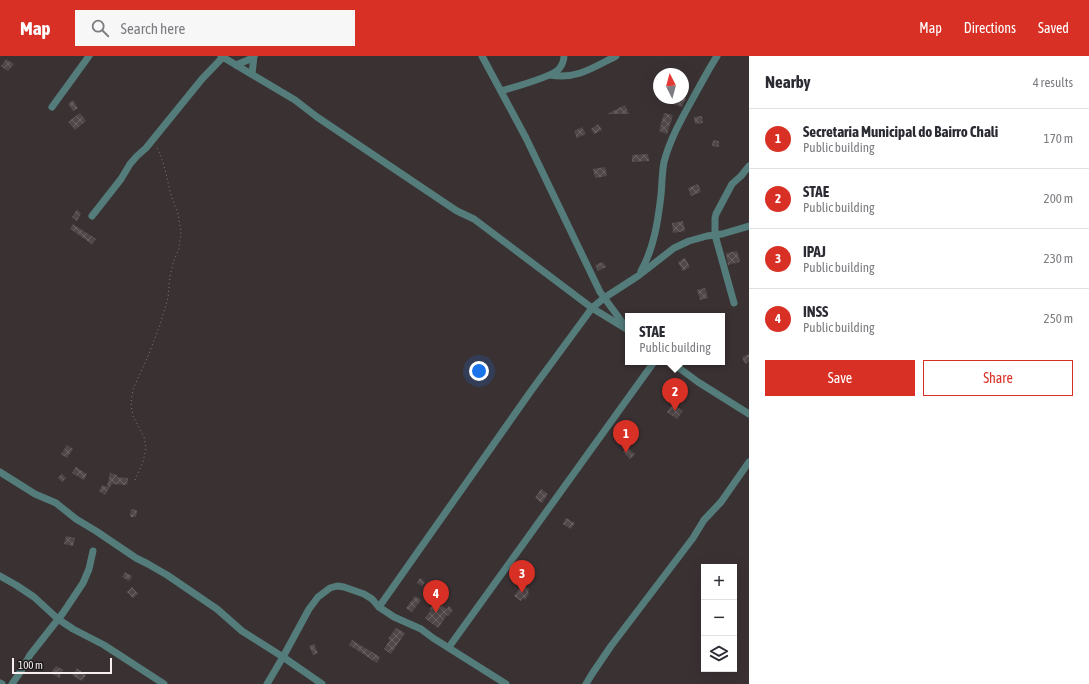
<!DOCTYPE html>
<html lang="en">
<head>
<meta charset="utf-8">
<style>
	:root { --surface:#fff; --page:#f7f7f7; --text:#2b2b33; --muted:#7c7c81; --line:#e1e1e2; --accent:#d93025 }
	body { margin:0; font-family:"Asap Condensed",sans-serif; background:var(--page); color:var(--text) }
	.controls { position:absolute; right:12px; bottom:12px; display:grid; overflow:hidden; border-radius:0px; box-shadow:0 4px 16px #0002 }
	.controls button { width:36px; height:36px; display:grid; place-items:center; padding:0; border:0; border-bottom:1px solid var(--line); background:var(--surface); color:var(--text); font:20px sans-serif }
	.compass { position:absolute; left:653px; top:12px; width:36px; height:36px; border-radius:50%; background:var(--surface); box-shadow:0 4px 16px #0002; rotate:354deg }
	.scale { position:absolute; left:12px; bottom:10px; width:100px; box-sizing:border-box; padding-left:4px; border:2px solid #f5eff0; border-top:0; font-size:11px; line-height:14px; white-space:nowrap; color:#f5eff0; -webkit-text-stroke:3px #1f1a1b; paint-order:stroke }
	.you { position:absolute; left:479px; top:315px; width:14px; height:14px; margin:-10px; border:3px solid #fff; border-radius:50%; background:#1a73e8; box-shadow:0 0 0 6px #1a73e833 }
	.badge { display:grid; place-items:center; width:26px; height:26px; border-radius:50%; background:var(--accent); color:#fff; font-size:13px; font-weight:700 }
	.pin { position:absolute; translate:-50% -33px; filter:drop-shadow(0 1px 2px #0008) }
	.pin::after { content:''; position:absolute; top:21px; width:14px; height:12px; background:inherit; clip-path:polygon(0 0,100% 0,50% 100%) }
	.popup { position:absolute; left:625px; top:257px; width:100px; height:52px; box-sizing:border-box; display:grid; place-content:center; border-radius:0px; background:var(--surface); filter:drop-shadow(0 1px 3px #0005); font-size:13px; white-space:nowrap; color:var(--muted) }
	.popup b { font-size:15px; color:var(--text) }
	.popup::after { content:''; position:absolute; left:50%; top:100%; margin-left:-8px; border:8px solid transparent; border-top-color:var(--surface) }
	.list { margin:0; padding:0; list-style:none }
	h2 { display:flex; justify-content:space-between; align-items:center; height:52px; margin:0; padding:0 16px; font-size:17px }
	h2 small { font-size:13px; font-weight:400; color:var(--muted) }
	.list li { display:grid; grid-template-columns:26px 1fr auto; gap:12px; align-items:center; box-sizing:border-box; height:60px; padding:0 16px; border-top:1px solid var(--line) }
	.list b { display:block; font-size:15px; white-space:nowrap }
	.list p { margin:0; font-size:13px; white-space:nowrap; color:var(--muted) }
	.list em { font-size:13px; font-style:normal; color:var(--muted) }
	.actions { display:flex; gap:8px; padding:12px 16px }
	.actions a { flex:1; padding:9px 0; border:1px solid var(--accent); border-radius:0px; text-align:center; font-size:14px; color:var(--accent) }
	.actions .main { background:var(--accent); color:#fff }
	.icon { flex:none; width:22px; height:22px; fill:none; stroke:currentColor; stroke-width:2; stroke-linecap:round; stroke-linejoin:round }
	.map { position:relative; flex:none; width:749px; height:628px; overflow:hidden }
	header { display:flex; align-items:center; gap:24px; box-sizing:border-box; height:56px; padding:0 20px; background:var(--accent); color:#fff }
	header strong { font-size:19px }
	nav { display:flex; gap:22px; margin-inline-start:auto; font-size:14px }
	.search { width:280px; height:36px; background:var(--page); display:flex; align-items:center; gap:10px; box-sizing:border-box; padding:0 14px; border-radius:0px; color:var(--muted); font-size:15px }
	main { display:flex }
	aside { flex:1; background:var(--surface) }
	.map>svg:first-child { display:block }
	.building { fill:url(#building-cross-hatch) }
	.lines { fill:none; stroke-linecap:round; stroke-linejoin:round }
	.path { stroke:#827a7c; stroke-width:1; stroke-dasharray:1 3; stroke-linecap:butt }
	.minor { stroke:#537c7a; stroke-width:7 }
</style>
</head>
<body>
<header>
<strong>Map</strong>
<div class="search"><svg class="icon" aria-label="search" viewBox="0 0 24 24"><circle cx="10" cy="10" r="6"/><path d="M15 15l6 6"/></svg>Search here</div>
<nav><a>Map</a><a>Directions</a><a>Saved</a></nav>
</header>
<main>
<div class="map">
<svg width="749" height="628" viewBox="0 0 749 628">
	<defs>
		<pattern id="building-cross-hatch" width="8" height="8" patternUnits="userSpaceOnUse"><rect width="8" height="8" fill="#504748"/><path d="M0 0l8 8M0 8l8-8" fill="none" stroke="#6a6263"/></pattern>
	</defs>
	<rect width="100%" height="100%" fill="#3a3133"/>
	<g class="building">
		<path d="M6,3L14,8L8,15L1,10Z"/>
		<path d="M659,42H686L682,51L658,43Z"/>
		<path d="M73,44L78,52L73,55L68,48Z"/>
		<path d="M625,49L629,58H607Z"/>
		<path d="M80,57L86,65L75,74L68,66Z"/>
		<path d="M664,57L673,59L667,78L659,75Z"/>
		<path d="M702,60L703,67L695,68L694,61Z"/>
		<path d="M598,68L602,74L594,78L591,73Z"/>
		<path d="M582,71L586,78L577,82L574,75Z"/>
		<path d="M713,84L719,85V91L712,90Z"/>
		<path d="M648,98L649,105L632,106V99Z"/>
		<path d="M605,111L607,120L595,122L593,113Z"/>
		<path d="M698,128L701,136L691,140L688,132Z"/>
		<path d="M77,154L81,157L77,165L72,161Z"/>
		<path d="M683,165L685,175L673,177L672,167Z"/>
		<path d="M73,168L96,183L92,188L70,173Z"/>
		<path d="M737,195L740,206L728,209L726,197Z"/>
		<path d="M685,202L690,211L683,215L678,206Z"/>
		<path d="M603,206L606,211L598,215L595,209Z"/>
		<path d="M705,232L708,242L700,244L697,234Z"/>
		<path d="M749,298V306L745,308L742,301Z"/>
		<path d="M673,348L683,355L677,363L667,356Z"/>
		<path d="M67,389L73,393L67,402L61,398Z"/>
		<path d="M627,391L635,398L630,403L623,396Z"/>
		<path d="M76,411L87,418L84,424L72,417Z"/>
		<path d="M110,417L117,419L116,421L128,422L127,429L112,428L105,439L99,435L102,429L107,431Z"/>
		<path d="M62,418L66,422L62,426L58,422Z"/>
		<path d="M541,433L548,438L542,447L535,442Z"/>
		<path d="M131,453L137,454L136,461H130Z"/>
		<path d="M566,462L575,467L571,473L563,468Z"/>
		<path d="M66,480L75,482L73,490L64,488Z"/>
		<path d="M125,516L132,520L129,525L122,521Z"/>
		<path d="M420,522L425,526L422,530L417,527Z"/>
		<path d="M522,528L529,533L528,536L529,538L525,544L523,542L521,545L514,540Z"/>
		<path d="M132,531L138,538L133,542L127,536Z"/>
		<path d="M415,540L421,544L412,556L406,552Z"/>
		<path d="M436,545L447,553L449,550L453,554L448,560L447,559L438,572L425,562L431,554L429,553Z"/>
		<path d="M396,572L405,577L391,598L384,593L390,584L388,583Z"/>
		<path d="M352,584L380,601L377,607L349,589Z"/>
		<path d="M314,588L318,597L313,599L309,590Z"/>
		<path d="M56,610L63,614L59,622L51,617Z"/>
		<path d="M77,612L86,619L82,625L72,619Z"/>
	</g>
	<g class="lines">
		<path class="path" d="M135,424L143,406L146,392L144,381L133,360L131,348L133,333L148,300L160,269L168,242L170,220L174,204L179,193L181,176L178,158L170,136L166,117L161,100L156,90"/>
		<g class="minor">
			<path d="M221,0L295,44L317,61L442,145L457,155L474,163L592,252L628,274"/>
			<path d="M482,0L526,82L600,236L625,270"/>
			<path d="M236,9L248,4L254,0"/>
			<path d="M252,18L254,0"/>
			<path d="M550,19C576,24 594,11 616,0"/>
			<path d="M501,35C514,31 549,22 558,14C561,11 564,5 564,0"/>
			<path d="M52,51L89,0"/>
			<path d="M92,160L121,123L130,108L137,100L146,92L202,23L223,1"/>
			<path d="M641,215C654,192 658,165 661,139C662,128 662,116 664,106C670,83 682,62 693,42C701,28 708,14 717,0"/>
			<path d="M734,247L715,179V162L716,158L732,128L741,120L749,110"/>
			<path d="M671,306L698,326L749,358"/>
			<path d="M0,416L35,438L56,447L76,463L96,475L136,502L148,508L167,519L217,553L242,575L283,601L322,628"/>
			<path d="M0,520L16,529L34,541L58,563L73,573L104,589L164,628"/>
			<path d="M379,551L531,335L592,252L604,242L638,220L674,192L689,185L707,180L722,178L749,170"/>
			<path d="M449,591L654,306"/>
			<path d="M0,627L2,628"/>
			<path d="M12,628L21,615L30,599L63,557L83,527L89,513L93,495"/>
			<path d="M267,628L283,601L309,553L318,541L330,532L337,530L344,531L364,538L372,543L379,551L394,561L421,573L433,582L506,628"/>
			<path d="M586,628L592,618L611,590L693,482L704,464L721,446L749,406"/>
		</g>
	</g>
</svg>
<div class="controls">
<button>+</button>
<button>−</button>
<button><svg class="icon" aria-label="layers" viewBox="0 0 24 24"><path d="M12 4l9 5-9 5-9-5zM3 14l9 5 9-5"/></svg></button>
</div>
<svg class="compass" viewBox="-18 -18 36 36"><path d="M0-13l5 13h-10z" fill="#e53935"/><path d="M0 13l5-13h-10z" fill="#7c7c81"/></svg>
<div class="scale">100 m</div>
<div class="you"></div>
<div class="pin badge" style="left:626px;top:397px">1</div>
<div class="pin badge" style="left:675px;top:355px">2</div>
<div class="popup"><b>STAE</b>Public building</div>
<div class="pin badge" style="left:522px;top:537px">3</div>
<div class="pin badge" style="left:436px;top:557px">4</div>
</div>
<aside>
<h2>Nearby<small>4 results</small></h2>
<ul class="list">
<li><span class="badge">1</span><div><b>Secretaria Municipal do Bairro Chali</b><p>Public building</p></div><em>170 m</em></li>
<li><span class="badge">2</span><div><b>STAE</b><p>Public building</p></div><em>200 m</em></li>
<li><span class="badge">3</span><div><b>IPAJ</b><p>Public building</p></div><em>230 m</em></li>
<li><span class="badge">4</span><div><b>INSS</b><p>Public building</p></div><em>250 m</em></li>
</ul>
<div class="actions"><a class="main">Save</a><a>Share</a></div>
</aside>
</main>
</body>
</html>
